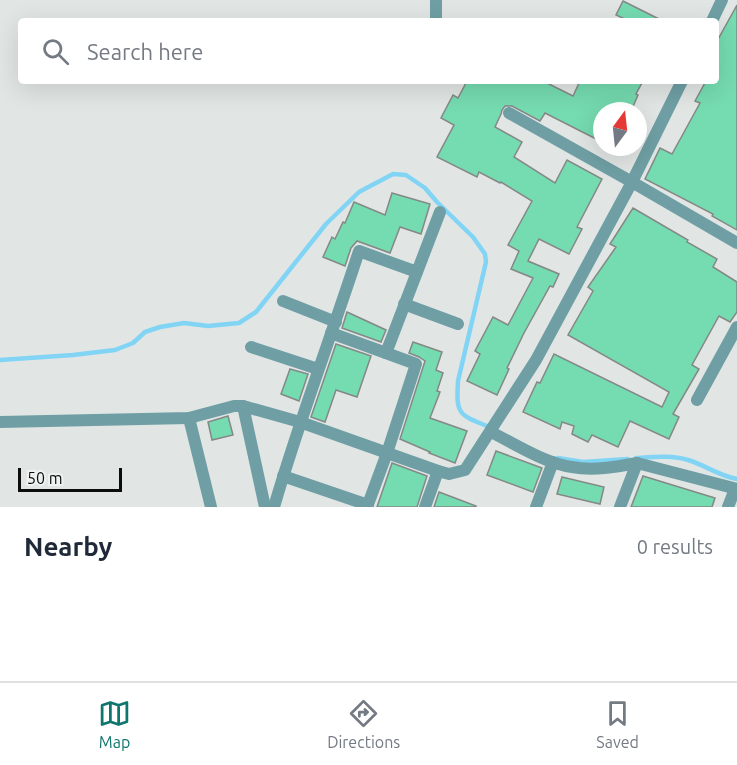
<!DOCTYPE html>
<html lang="en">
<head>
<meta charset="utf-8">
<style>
	:root { --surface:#fff; --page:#f6f6f7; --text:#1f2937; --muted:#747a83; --line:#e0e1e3; --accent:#0f766e }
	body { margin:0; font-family:Ubuntu,sans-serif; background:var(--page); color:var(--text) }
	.compass { position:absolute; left:593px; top:102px; width:54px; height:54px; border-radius:50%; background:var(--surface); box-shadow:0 6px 24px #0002; rotate:15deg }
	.scale { position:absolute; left:18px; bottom:15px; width:104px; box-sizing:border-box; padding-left:6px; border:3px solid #0b0d0d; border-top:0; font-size:16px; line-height:21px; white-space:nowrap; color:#0b0d0d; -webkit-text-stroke:4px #eef3f2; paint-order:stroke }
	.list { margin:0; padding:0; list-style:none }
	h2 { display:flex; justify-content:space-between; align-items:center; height:78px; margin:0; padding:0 24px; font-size:26px }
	h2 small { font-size:20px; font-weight:400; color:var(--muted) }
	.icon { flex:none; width:33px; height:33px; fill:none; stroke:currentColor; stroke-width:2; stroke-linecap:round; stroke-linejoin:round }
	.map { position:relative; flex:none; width:737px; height:507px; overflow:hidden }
	.search { position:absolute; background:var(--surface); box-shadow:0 6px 24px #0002; left:18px; right:18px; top:18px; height:66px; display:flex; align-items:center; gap:15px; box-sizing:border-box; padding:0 21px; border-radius:6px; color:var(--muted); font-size:22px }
	.sheet { height:174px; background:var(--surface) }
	nav { display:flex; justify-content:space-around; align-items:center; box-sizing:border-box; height:84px; border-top:2px solid var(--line); background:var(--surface); font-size:16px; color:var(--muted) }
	nav a { display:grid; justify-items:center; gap:3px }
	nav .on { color:var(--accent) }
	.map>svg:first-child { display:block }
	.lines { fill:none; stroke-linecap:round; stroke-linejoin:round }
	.stream { stroke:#82d4f5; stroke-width:4.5 }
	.building { fill:#75dbb0; stroke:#848886; stroke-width:1.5 }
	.minor { stroke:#6f9fa4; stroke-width:12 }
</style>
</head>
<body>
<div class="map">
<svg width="737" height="507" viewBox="0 0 737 507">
	<rect width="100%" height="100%" fill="#e1e6e5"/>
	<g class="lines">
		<g class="stream">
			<path d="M0,360L73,355L115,350L133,343L145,332L160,327L184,323L208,326L239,323L256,312L326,224L359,192L393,174L406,175L425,188L437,202L473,237L485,254L486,262L458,381C456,413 458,415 487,426"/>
			<path d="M558,458L583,462L628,459"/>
			<path d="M636,458C653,457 672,455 688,460C705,465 719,476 737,479"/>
		</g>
	</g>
	<g class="building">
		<path d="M623,1L663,21H629L616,15Z"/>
		<path d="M737,5V230L712,216L713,214L645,179L660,148L672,154L700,103L695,101L706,81H716V43Z"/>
		<path d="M467,81H543L573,96L580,81H643L636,94L638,95L631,111H602V142L545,113L540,121L512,106H505L502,110L501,114L495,127L522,142L514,157L555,183L567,160L602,179L577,227L582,229L569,254L539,239L528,261L559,274L553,287L550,286L524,333L507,368L509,369L497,395L467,381L480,354L475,351L493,317L508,325L533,278L511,269L519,251L508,245L532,201L501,182L500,183L479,172L477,177L437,157L454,125L441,118L453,95L458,98Z"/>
		<path d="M392,193L430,204L421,234L400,227L390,253L357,241L351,248L345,266L323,257L332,237L335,239L343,222L345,223L354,202L385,215Z"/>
		<path d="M633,208L688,240L687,242L717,259L713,267L737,282V312L730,322L719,316L692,365L699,369L673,414L679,417L669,439L630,421L618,447L592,435L588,442L572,434L574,426L562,422L560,429L523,412L537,382L540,383L554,354L662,407L669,392L568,335L593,291L588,287L616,247L610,244Z"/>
		<path d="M347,312L386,330L381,342L342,328Z"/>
		<path d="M413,342L442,352L436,370L443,373L437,391L440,392L430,418L467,431L455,463L429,453L430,452L400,439L425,361L419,357L409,353Z"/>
		<path d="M336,344L371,356L357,397L336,390L325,422L311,417Z"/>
		<path d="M290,369L308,374L299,401L281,394Z"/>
		<path d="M228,416L233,435L212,440L208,422Z"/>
		<path d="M496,451L542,468L533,492L487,475Z"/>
		<path d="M392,463L427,476L417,507H377Z"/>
		<path d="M643,476L715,498L712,507H631Z"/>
		<path d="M562,477L604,487L600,504L557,494Z"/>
		<path d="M439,492L476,506V507H434Z"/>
	</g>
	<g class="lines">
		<g class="minor">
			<path d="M436,0V21"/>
			<path d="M712,21L722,0"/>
			<path d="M509,113L632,182L737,243"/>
			<path d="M283,301L336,322"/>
			<path d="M404,304L458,324"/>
			<path d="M331,333L386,353"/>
			<path d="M251,347L318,369"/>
			<path d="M697,400L737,327"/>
			<path d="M243,406L265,507"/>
			<path d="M189,418L211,507"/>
			<path d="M0,422L189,418L234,406H243L300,422L438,471L449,474L465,470L536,360L632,182L682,81"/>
			<path d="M491,432C515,444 544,463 572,467C593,471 616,467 637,463"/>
			<path d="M283,476L368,505"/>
			<path d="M274,507C299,421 331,337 359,251L417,272"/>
			<path d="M367,507L387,453L416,364L386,353L440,212"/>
			<path d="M425,507L438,471"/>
			<path d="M536,507L553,462"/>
			<path d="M620,507L637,463L737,489"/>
			<path d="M728,507L735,489"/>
		</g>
	</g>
</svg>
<svg class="compass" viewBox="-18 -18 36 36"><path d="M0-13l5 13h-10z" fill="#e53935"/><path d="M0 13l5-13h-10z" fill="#747a83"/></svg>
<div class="scale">50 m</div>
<div class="search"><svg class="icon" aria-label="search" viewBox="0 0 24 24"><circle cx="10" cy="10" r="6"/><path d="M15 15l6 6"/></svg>Search here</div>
</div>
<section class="sheet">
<h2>Nearby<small>0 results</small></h2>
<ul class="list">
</ul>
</section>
<nav>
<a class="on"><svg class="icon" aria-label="map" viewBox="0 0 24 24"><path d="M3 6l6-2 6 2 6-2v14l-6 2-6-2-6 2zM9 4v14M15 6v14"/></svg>Map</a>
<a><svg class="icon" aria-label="directions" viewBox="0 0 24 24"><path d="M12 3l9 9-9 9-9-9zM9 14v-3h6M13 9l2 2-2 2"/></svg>Directions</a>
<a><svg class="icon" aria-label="saved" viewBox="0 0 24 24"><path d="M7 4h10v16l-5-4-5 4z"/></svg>Saved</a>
</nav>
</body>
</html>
